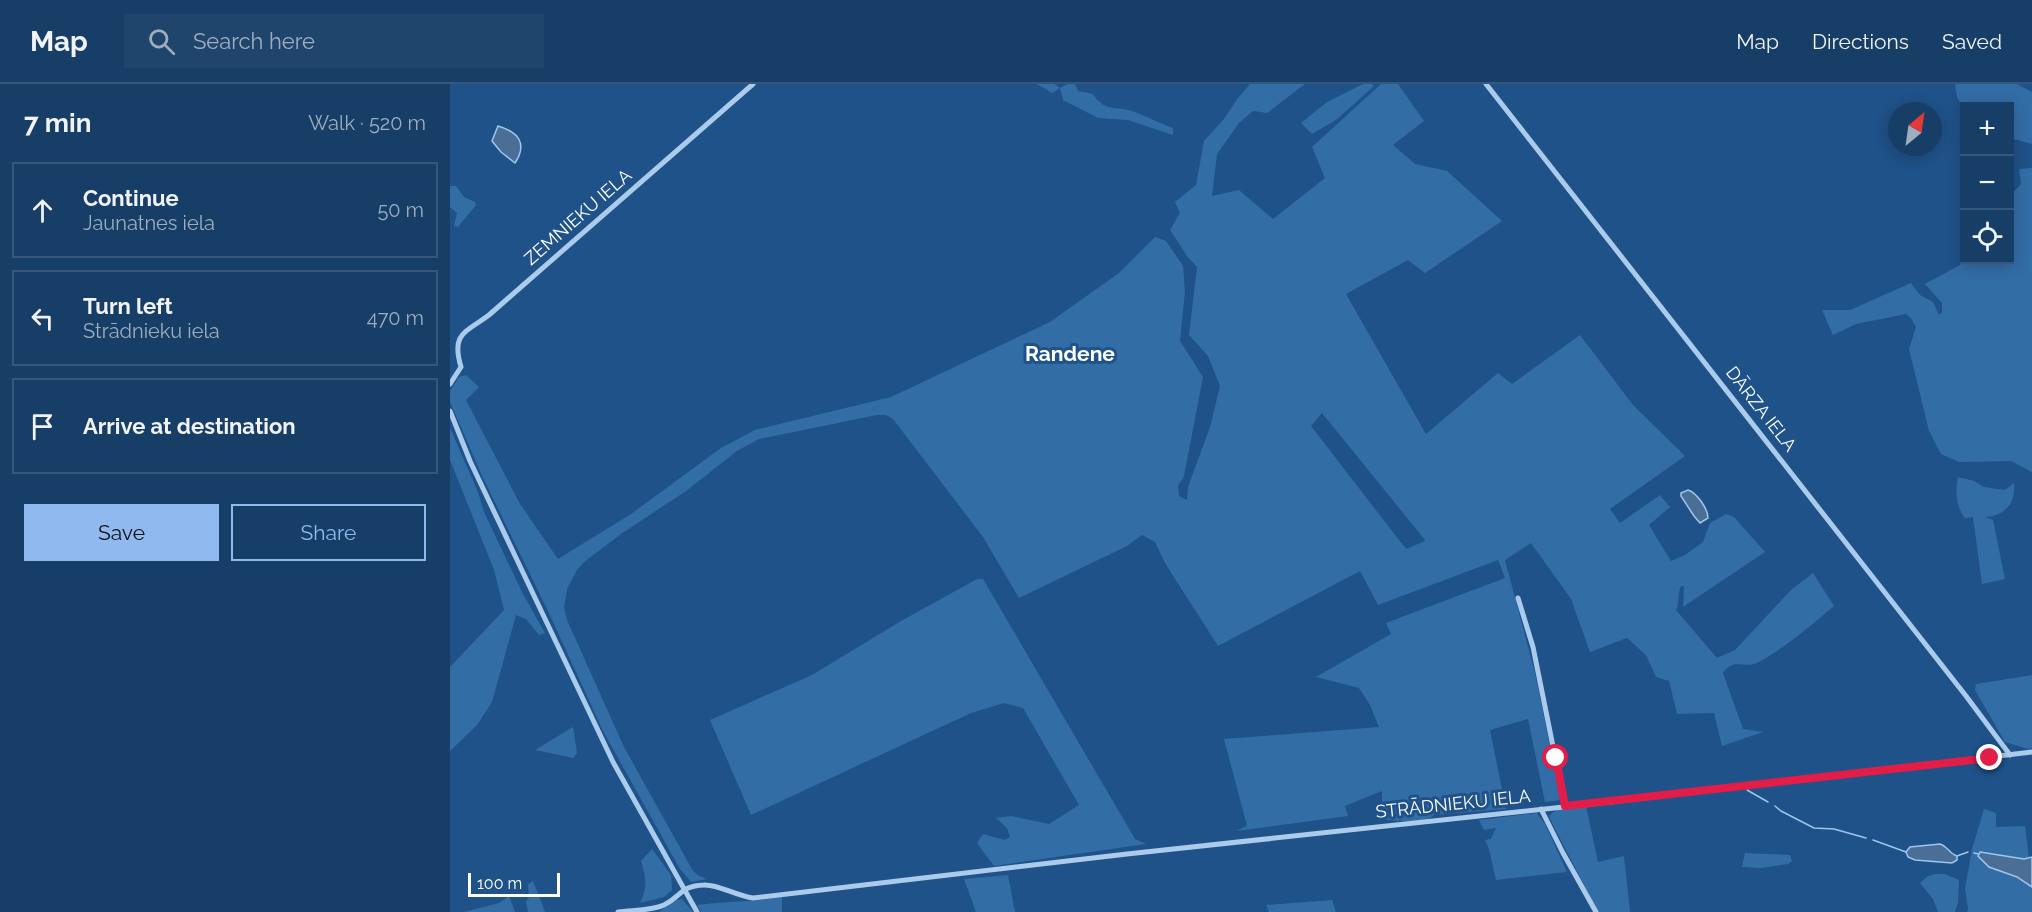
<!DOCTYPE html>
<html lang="en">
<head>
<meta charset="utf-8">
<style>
	:root { --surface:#173e67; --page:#20456d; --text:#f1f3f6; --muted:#9eaec0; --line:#36577b; --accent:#90b9f0 }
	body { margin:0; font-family:Raleway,sans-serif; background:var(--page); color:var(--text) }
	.controls { position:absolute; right:18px; top:18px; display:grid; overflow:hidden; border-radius:0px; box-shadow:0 3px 15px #0003 }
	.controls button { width:54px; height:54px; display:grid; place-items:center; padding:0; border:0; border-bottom:2px solid var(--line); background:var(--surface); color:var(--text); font:30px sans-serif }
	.compass { position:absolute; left:1438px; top:18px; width:54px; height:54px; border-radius:50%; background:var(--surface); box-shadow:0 3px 15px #0003; rotate:29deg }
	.scale { position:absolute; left:18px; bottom:15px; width:92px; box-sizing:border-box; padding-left:6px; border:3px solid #fff; border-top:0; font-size:16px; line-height:21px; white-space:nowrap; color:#fff; -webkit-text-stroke:4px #1f5289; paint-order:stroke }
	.stop { position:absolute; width:18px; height:18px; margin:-14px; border:4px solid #e11d48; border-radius:50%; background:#fff }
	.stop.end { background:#e11d48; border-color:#fff; box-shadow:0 2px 6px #0008 }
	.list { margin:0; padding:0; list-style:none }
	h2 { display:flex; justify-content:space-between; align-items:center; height:78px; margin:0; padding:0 24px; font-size:26px }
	h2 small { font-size:20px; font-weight:400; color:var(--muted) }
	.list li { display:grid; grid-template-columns:39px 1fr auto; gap:18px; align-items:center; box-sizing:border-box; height:96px; margin:0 12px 12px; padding:0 12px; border:2px solid var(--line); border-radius:0px }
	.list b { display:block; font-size:22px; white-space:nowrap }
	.list p { margin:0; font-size:20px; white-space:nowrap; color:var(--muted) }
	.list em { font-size:20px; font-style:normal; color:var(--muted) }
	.actions { display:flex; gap:12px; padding:18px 24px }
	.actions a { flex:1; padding:14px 0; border:2px solid var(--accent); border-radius:0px; text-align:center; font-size:21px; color:var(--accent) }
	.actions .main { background:var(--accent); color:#111 }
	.icon { flex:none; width:33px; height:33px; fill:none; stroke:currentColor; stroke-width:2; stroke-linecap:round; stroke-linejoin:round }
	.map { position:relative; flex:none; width:1582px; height:828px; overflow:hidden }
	header { display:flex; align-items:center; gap:36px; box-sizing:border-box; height:84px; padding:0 30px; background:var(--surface); border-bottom:2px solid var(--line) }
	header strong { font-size:28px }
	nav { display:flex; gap:33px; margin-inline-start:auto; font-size:21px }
	.search { width:420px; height:54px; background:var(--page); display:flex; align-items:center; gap:15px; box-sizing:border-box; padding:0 21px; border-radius:0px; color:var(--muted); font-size:22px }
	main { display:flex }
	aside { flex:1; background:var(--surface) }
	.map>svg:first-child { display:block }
	.green { fill:#336da6; fill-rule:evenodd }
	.water { fill:#4a6e95; stroke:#9ec6ec; stroke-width:1.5 }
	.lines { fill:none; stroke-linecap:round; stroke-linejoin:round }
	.stream { stroke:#9ec6ec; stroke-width:1.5 }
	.street { stroke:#aacbeb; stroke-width:5 }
	.route { stroke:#e11d48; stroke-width:8 }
	.labels { text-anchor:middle; stroke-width:6; stroke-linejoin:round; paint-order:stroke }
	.street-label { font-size:18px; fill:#fff; stroke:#1f5289 }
	.quarter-label { font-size:21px; font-weight:bold; fill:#fff; stroke:#1f5289 }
</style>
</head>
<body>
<header>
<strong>Map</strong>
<div class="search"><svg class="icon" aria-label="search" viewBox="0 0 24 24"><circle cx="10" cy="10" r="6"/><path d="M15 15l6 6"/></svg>Search here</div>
<nav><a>Map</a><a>Directions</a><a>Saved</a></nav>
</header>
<main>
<aside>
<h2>7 min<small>Walk · 520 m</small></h2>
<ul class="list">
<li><svg class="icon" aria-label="ahead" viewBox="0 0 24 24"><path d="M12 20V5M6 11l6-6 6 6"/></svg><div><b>Continue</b><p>Jaunatnes iela</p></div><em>50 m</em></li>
<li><svg class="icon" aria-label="left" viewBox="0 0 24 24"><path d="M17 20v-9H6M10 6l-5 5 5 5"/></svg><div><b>Turn left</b><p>Strādnieku iela</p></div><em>470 m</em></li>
<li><svg class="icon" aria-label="arrive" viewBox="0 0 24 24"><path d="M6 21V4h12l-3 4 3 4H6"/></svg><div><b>Arrive at destination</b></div></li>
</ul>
<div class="actions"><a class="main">Save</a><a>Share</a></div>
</aside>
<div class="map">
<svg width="1582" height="828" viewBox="0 0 1582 828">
	<rect width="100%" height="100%" fill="#1f5289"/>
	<g class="green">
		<path d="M587,0H604L610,4L618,0H625L628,7L643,10C654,28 666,22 682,27C696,32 709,39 723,44V51L678,36L648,34L613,16L610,4L602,9Z"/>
		<path d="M800,0H855L817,29L803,27L789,39L767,70L762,112L789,106L823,135L875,94L862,63L931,0H948L974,37L943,61L965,80L997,87L1052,137L975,189L958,176L896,210L976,350L1048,289L1062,300L1130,251L1183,321L1235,372L1160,425L1170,439L1210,411L1220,423L1199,441L1221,477L1235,471L1253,458L1260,439L1276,430L1284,433L1315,468L1233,523L1234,502H1231C1227,510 1230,519 1226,526L1267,574L1285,566L1341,506L1363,489L1384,522C1359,543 1335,564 1307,579C1293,585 1284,573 1273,589L1293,645L1313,648L1272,662L1264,629L1227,630L1219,597L1206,593L1196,571L1177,554L1140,568L1121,515L1081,459L1055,476L1085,589L1111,716L1095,718L1078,635L1040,646L1056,725L984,731C977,740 943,737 932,735V707L895,722L898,732L786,747L797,742L774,655L929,643L920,621L909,604L866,593L941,550L936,539L1055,494L1048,476L928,521L910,487L768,562L715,479L705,458L692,451L677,462L569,514L533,453L443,335L436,331H427L309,355L287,367L236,407L171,450L134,478L127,486L117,505L114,523L117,536L174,663L243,787L249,792L257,795L241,798L230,785L153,647L98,527L33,394L0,318V307L9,293L16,291L29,303L16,316L70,420L108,475L181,430L271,364L305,346L441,313L600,238L669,189L705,153L716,157L733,182L735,207L730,257L753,293L734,392L728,402L729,412L737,416L738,403L760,343L770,302L758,272L739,251L747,183L737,172L720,146L730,129L725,118L746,101L754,57L774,35L788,14ZM872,329L975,456V457L956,465L861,342Z"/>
		<path d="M913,0H922L924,2L886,36L862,50L851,39L877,18Z"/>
		<path d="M1505,0H1567L1582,8V60L1560,54V22H1514V25L1507,13Z"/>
		<path d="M1582,84V388L1561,377L1509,378L1491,370L1479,347L1459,265L1466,243L1461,234L1456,230L1406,240L1383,251L1372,226H1400L1461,199L1470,211L1483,218L1489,231L1492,228V219L1475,200L1519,176H1560V112L1571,100L1569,85Z"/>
		<path d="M0,102H6L14,113L25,118L26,121L8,143L4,142L7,129L0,123Z"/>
		<path d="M0,344L28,408L34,428L73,510L95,549L89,551L76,535L66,531L42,618L27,641L0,667V583L54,526L44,486L0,376Z"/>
		<path d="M1508,393L1524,397L1534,403L1555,406L1564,399C1566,419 1555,432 1535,433L1543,436L1555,495L1532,500L1523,433L1515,434C1506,423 1505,407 1508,393Z"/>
		<path d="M527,495H533L685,755L696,760L544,782L527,759L533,750L555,756L560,753L557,744L546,734L561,732L599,740L629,721L573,624L554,619L521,629L301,731L260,636L362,591L451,537Z"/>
		<path d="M1582,591V664L1578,665L1555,658L1525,606L1526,600Z"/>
		<path d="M123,643L127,669L123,674L85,666Z"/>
		<path d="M1136,722L1148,778L1174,772L1180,828H1148L1103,741L1099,732C1108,722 1124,723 1136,722Z"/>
		<path d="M1534,725L1546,729V743L1575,742L1579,774C1567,777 1547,773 1536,768L1539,783L1568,793L1582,803V828H1517L1518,825L1515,805L1522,765Z"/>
		<path d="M1087,729L1095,740L1117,788L1046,796L1039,765L1035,756L1041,755L1046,744L1034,746L1029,736Z"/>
		<path d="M202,765L221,791L222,806L214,813L190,819C198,803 196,794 191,777Z"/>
		<path d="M1295,769L1340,771L1342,777L1338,780L1310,784L1292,783Z"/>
		<path d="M1485,790H1495L1509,796L1508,819L1505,828H1488L1483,815L1470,799L1478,792Z"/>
		<path d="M558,791L565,828H526L514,795Z"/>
		<path d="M83,797L95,828H78L76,818L79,813L78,800Z"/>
		<path d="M59,812L65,828H14L49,819Z"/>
		<path d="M332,813V828H251L247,821C275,817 304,818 332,813Z"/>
		<path d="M232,815L243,828H209L225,816Z"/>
		<path d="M882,816L886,828H819L816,821Z"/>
	</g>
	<g class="water">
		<path d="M48,42C68,48 78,59 65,79L51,68L42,57Z"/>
		<path d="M1238,406C1247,409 1258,425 1258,434L1250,439L1244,432L1231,412V409Z"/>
		<path d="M1490,760C1497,762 1500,770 1507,772V776L1502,779L1465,776L1458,773L1456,768L1460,763Z"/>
		<path d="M1530,768L1574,775L1582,773V803L1567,793L1539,783L1528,772Z"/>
	</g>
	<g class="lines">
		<g class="stream">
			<path d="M1297,706L1318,718"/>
			<path d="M1325,722L1331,727L1364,744L1384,745L1416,754"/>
			<path d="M1423,756L1456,768"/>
			<path d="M1524,769L1529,770"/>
			<path d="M1507,772L1518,768"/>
		</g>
		<g class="street">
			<path d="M1036,0L1516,612L1560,671"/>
			<path d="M0,300L11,283C1,249 15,249 39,231L303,0"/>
			<path d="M0,327L20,377L163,678L247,828"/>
			<path d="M1068,514L1083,563L1115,722"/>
			<path d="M1091,725L1113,769L1146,828"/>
			<path d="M168,828C182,826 201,827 214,821C232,812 230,802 254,801C268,800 286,812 303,814L677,770L1160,718L1582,668"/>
		</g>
	</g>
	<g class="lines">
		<path class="route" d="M1106,674L1115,722L1540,674"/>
	</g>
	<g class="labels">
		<g class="street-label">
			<text transform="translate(128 133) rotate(-41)" y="6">ZEMNIEKU IELA</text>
			<text transform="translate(1311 325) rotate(52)" y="6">DĀRZA IELA</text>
			<text transform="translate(1003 720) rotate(-6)" y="6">STRĀDNIEKU IELA</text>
		</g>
		<g class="quarter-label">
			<text x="620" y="277">Randene</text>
		</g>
	</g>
</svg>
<div class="controls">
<button>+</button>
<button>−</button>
<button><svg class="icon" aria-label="locate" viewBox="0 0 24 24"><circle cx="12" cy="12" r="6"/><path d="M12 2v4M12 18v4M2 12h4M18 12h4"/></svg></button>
</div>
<svg class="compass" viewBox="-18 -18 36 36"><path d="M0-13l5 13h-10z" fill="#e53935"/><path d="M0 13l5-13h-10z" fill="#9eaec0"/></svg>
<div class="scale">100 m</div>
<div class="stop" style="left:1106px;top:674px"></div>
<div class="stop end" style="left:1540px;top:674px"></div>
</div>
</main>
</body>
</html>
